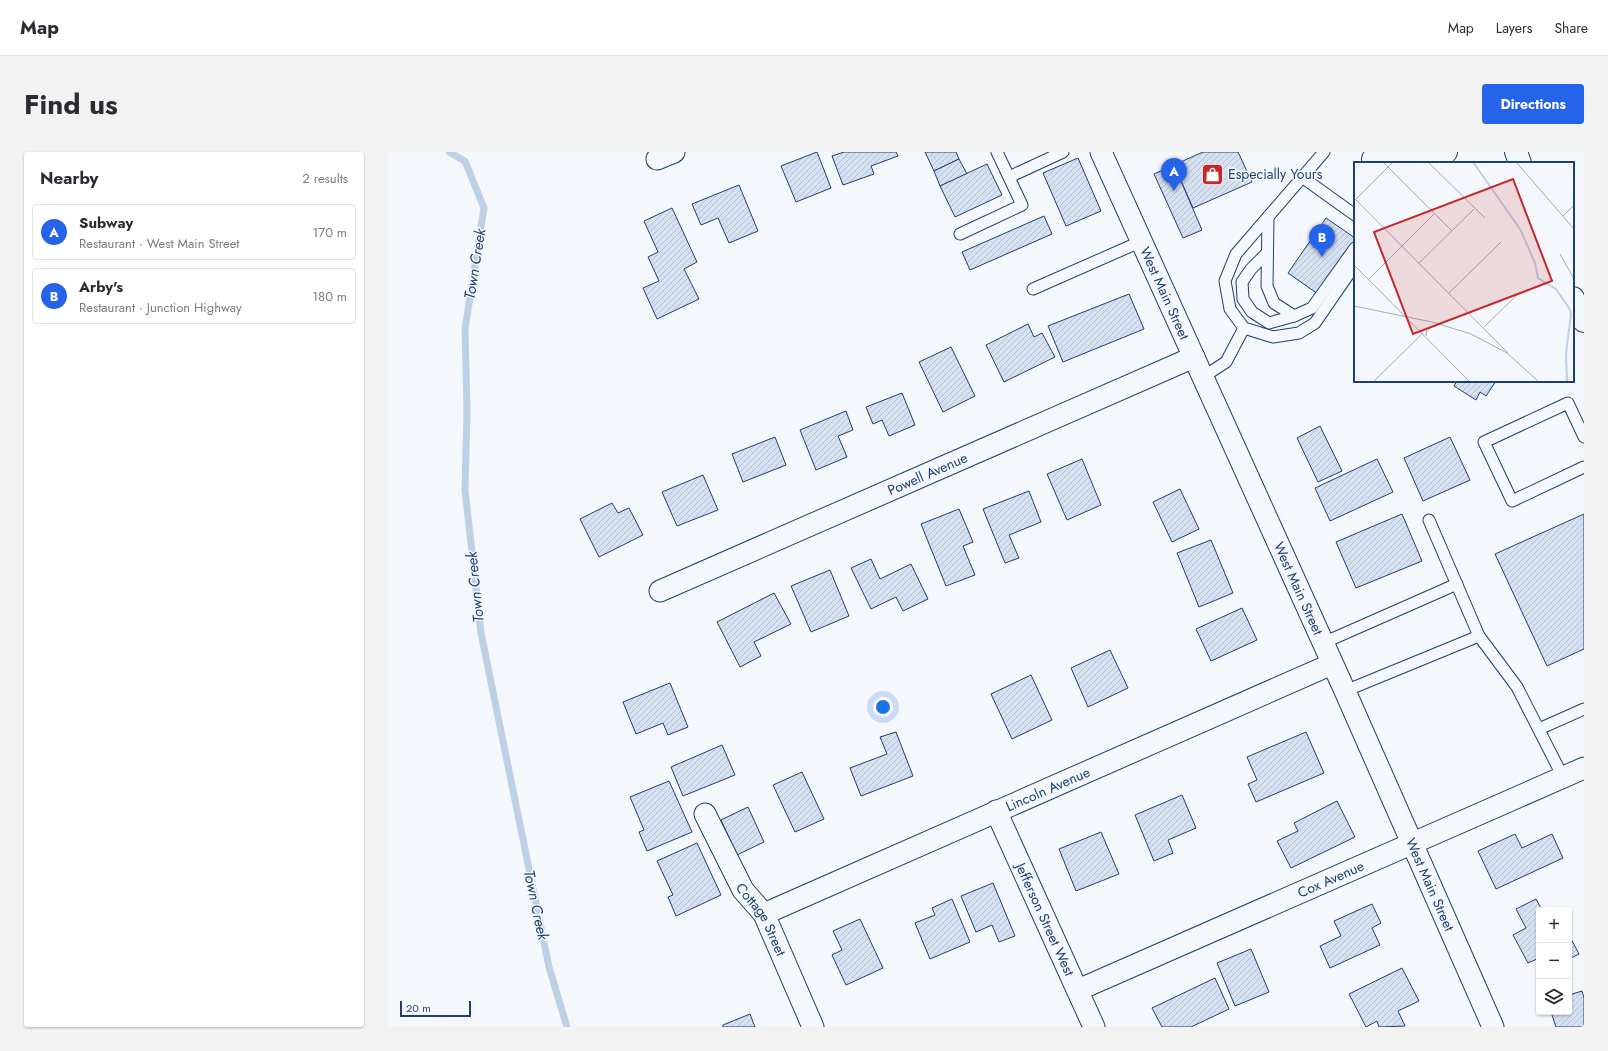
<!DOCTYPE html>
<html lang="en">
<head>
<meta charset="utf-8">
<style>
	:root { --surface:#fff; --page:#f2f2f3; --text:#2b2b33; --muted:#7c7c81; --line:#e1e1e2; --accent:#2563eb }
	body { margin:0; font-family:Jost,sans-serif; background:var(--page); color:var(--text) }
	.controls { position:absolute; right:12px; bottom:12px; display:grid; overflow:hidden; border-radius:4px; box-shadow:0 1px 3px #0004 }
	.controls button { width:36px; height:36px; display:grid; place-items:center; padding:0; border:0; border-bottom:1px solid var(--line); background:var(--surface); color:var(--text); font:20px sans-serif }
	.scale { position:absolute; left:12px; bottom:10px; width:71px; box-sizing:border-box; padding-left:4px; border:2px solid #1d3f73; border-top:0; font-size:11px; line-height:14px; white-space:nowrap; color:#1d3f73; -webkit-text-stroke:3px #f4f7fb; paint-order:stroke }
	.you { position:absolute; left:495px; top:555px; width:14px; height:14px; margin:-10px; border:3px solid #fff; border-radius:50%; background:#1a73e8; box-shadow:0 0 0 6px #1a73e833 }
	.badge { display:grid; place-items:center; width:26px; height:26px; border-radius:50%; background:var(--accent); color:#fff; font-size:13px; font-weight:700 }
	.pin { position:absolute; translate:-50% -33px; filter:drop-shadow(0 1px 2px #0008) }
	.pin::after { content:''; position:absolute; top:21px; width:14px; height:12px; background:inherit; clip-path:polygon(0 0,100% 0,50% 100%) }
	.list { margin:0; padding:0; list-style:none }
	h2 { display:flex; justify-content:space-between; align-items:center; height:52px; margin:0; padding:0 16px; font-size:17px }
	h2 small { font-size:13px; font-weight:400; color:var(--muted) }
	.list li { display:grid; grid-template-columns:26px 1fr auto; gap:12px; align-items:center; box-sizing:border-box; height:56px; margin:0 8px 8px; padding:0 8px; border:1px solid var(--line); border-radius:4px }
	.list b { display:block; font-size:15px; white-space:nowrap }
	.list p { margin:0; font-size:13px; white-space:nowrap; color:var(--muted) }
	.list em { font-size:13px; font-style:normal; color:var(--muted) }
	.icon { flex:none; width:22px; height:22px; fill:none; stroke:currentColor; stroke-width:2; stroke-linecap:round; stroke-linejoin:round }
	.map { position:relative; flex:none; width:1196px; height:875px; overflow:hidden; border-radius:4px }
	header { display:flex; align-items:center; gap:24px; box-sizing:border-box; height:56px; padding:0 20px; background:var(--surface); border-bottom:1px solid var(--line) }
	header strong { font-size:19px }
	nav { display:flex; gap:22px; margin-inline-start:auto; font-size:14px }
	.intro { display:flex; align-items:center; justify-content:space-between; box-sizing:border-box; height:96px; padding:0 24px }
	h1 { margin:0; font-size:28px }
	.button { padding:10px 18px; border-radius:4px; background:var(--accent); color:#fff; font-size:14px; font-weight:700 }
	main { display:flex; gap:24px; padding:0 24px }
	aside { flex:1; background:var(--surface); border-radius:4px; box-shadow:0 1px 3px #0004 }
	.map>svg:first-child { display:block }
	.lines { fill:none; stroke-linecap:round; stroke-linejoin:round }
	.stream { stroke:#bed0e5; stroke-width:7 }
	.building { fill:url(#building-hatch); stroke:#1d3f73 }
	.lane-casing { stroke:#1d3f73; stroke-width:13 }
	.street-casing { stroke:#1d3f73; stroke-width:23 }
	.secondary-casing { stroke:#1d3f73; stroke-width:24 }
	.lane { stroke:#f4f7fb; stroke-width:11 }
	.street { stroke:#f4f7fb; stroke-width:21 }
	.secondary { stroke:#f4f7fb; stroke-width:22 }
	.labels { text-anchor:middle; stroke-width:3; stroke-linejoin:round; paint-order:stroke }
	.poi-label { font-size:14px; fill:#1d3f73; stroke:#f4f7fb; text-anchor:start }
	.street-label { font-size:14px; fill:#1d3f73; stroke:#f4f7fb }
	.water-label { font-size:15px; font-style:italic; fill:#1d3f73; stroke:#f4f7fb }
	.inset-river { fill:none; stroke:#bed0e5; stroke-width:2 }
	.inset-road { fill:none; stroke:#9eadc5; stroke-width:1 }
	.view { fill:#c62828; fill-opacity:0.15; stroke:#c62828; stroke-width:2 }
	.inset-edge { fill:none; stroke:#1d3f73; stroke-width:2 }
</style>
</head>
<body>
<header>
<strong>Map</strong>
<nav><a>Map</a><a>Layers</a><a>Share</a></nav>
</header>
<div class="intro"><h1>Find us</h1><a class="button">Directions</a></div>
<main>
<aside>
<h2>Nearby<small>2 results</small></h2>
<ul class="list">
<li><span class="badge">A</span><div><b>Subway</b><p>Restaurant · West Main Street</p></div><em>170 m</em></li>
<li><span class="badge">B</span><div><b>Arby's</b><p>Restaurant · Junction Highway</p></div><em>180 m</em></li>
</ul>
</aside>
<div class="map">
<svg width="1196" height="875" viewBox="0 0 1196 875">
	<defs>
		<pattern id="building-hatch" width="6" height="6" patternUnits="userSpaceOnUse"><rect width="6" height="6" fill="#d5e0f0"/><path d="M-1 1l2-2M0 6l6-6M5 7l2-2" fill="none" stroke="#b6c1d1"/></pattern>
	</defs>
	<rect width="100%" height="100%" fill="#f4f7fb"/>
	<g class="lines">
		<path class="stream" d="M61,0L77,9L96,56L77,177L79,259L77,338L93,481L161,815L179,875"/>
	</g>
	<g class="building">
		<path d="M429,0L443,36L408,50L393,14Z"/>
		<path d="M456,0H508L510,4L483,14L486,22L455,33L444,4Z"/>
		<path d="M537,0H568L571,7L546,19Z"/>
		<path d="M815,0H850L864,30L805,56L786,13Z"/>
		<path d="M690,6L713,59L678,74L655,21Z"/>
		<path d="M571,7L579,22L552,34L546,19Z"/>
		<path d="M599,12L614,43L567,65L552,34Z"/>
		<path d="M786,13L814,78L795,86L766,22Z"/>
		<path d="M351,33L370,79L341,91L330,66L313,73L304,52Z"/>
		<path d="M284,56L309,110L296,117L311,147L269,167L255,136L271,129L260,105L270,100L256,69Z"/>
		<path d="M656,64L664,82L582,118L574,100Z"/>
		<path d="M938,66L967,86V88L930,142L900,121Z"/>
		<path d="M741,142L756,177L675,210L660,174Z"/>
		<path d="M640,172L646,185L654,181L667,205L616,230L598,193Z"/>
		<path d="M563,195L587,244L555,260L531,210Z"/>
		<path d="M1069,229H1108L1098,244L1092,240L1088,248L1066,234Z"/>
		<path d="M514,241L527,273L501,284L494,268L485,272L478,255Z"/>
		<path d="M458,259L465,278L450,284L459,305L428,318L412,278Z"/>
		<path d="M932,274L954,319L930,330L909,286Z"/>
		<path d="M387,285L398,313L355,330L344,302Z"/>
		<path d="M1062,285L1082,328L1035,349L1016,306Z"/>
		<path d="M694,307L713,353L679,368L659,322Z"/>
		<path d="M989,307L1005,340L942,369L927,336Z"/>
		<path d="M315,323L330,358L289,374L274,340Z"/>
		<path d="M792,337L811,377L784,390L765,350Z"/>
		<path d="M641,339L653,370L621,383L631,406L617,411L595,357Z"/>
		<path d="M224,351L230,361L241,356L255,383L211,405L192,367Z"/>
		<path d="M571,357L585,390L575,394L587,423L558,434L533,372Z"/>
		<path d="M1014,362L1034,409L968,436L948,390Z"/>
		<path d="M1196,362V497L1159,514L1107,402Z"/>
		<path d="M823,388L845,441L811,455L789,401Z"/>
		<path d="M483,407L492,427L523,412L540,447L515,459L508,445L483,457L463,416Z"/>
		<path d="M442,418L461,464L423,480L403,434Z"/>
		<path d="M386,441L403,472L366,490L373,504L352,515L329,470Z"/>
		<path d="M854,456L869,488L823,509L808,477Z"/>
		<path d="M722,498L740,536L700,555L683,516Z"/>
		<path d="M643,523L664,568L624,587L603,542Z"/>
		<path d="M282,531L300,575L280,583L275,571L248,582L235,550Z"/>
		<path d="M508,580L525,624L473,644L462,616L499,602L492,585Z"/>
		<path d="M918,580L936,621L868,650L860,632L869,628L859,605Z"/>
		<path d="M334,593L347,623L295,644L283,615Z"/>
		<path d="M414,620L436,667L407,680L385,633Z"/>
		<path d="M281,629L304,680L259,699L251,680L256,678L242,645Z"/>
		<path d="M794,643L808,676L780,688L785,701L766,709L747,663Z"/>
		<path d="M949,649L967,685L903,716L889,689L910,679L906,671Z"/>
		<path d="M360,655L376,690L349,703L333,668Z"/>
		<path d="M713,680L731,722L688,739L671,697Z"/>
		<path d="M1127,682L1134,696L1164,682L1175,706L1108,737L1090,699Z"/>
		<path d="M309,691L333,743L288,764L280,745L285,743L269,709Z"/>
		<path d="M605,731L627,784L611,790L604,773L588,780L573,744Z"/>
		<path d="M564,747L582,790L542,807L527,771L547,763L544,756Z"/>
		<path d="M1148,747L1154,758H1151V806L1140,811L1125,783L1138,776L1128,757Z"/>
		<path d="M984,752L993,771L984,776L992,793L942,816L932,794L953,784L946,769Z"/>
		<path d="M472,767L495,816L458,833L444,803L454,798L445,779Z"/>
		<path d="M1181,783L1191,802L1181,807Z"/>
		<path d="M863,797L881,840L847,854L829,811Z"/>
		<path d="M1014,816L1031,849L1010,859L1017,874L991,875L989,869L978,875L961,842Z"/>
		<path d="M827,826L841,857L803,875H774L764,856Z"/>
		<path d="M1194,839L1196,846V875H1168L1163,860H1181V843Z"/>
		<path d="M362,862L367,875H335V873Z"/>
	</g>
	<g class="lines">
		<defs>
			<g id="lane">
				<path d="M936,0L848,102L837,129L842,157L856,176L885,185L911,181L927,171L967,113"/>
				<path d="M621,25L675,0"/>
				<path d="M914,25L967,63"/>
				<path d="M880,65L879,134L886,151L906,164L924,156L967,96"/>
				<path d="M572,82L634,53L609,0"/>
				<path d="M878,102L863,117L854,130L855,147L864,160L881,171L906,164"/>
				<path d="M645,137L754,89"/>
				<path d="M815,225L838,210L856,176"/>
				<path d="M1196,285L1180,251L1096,290L1124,349L1196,315"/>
				<path d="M1041,368L1091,484L1129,535L1175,625"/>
				<path d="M935,491L1069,432"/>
				<path d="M957,539L1091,484"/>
				<path d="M1151,577L1196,557"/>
			</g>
			<g id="street">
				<path id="s1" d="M713,0L957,539L1105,875"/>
				<path d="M269,7L286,0"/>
				<path id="s2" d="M272,439L806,205"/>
				<path id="s3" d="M608,659L706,875"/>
				<path id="s4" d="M317,662L355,738L376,762L425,875"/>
				<path id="s5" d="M376,762L944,512"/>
				<path id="s6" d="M690,838L1196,616"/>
			</g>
			<g id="secondary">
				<path d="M1128,0L1132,11"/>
				<path d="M985,7L1055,1L1058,0"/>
				<path d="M1185,146L1196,169"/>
			</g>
		</defs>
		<use href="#lane" class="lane-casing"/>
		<use href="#street" class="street-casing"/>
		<use href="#secondary" class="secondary-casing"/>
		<use href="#lane" class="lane"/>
		<use href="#street" class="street"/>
		<use href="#secondary" class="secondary"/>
	</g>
	<defs>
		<symbol id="shop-square" viewBox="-11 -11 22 22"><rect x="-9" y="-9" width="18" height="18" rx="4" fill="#c62828" stroke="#f4f7fb"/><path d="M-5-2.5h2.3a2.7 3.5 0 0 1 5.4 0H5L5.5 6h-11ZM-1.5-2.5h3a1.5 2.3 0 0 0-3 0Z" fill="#fff"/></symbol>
	</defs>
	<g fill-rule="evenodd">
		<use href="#shop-square" x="812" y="10" width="25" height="25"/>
	</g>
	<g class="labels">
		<g class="poi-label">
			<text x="840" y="27">Especially Yours</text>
		</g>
		<g class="street-label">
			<text dy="5" stroke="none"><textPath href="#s1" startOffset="155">West Main Street</textPath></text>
			<text dy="5" stroke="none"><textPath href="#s2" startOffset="292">Powell Avenue</textPath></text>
			<text dy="5" stroke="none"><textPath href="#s1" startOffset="479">West Main Street</textPath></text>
			<text dy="5" stroke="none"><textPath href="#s5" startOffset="310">Lincoln Avenue</textPath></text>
			<text dy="5" stroke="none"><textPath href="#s6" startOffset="276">Cox Avenue</textPath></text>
			<text dy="5" stroke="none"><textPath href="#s1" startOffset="803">West Main Street</textPath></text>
			<text dy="5" stroke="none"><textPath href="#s4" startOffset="120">Cottage Street</textPath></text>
			<text dy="5" stroke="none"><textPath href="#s3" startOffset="119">Jefferson Street West</textPath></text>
		</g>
		<g class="water-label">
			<text transform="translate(87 112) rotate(-81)" y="5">Town Creek</text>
			<text transform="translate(87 435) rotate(-96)" y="5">Town Creek</text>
			<text transform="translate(148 753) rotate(78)" y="5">Town Creek</text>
		</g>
	</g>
	<g transform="translate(966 10)">
		<rect width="220" height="220" fill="#f4f7fb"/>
		<path class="inset-river" d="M119,0L166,67L181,101L184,116L202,127L215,146L217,152L212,192L213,220"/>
		<path class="inset-road" d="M29,0L98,69M74,0L131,56M162,0L220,67M0,36L154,191M0,39L39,0M209,54L220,43M206,92L220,117M65,101L120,47M0,103L116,220M15,117L80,52M95,131L147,80M0,144L78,160L117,172L153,191L185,220M130,165L166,130M72,174L73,168L83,162M19,220L69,171"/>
		<path class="view" d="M159,17L198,119L59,172L20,70Z"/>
		<rect width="220" height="220" class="inset-edge"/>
	</g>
</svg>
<div class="controls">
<button>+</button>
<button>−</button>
<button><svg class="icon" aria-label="layers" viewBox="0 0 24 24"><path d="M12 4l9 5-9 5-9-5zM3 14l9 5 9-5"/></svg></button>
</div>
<div class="scale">20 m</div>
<div class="you"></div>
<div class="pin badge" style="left:786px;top:39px">A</div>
<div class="pin badge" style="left:934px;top:105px">B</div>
</div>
</main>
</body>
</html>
